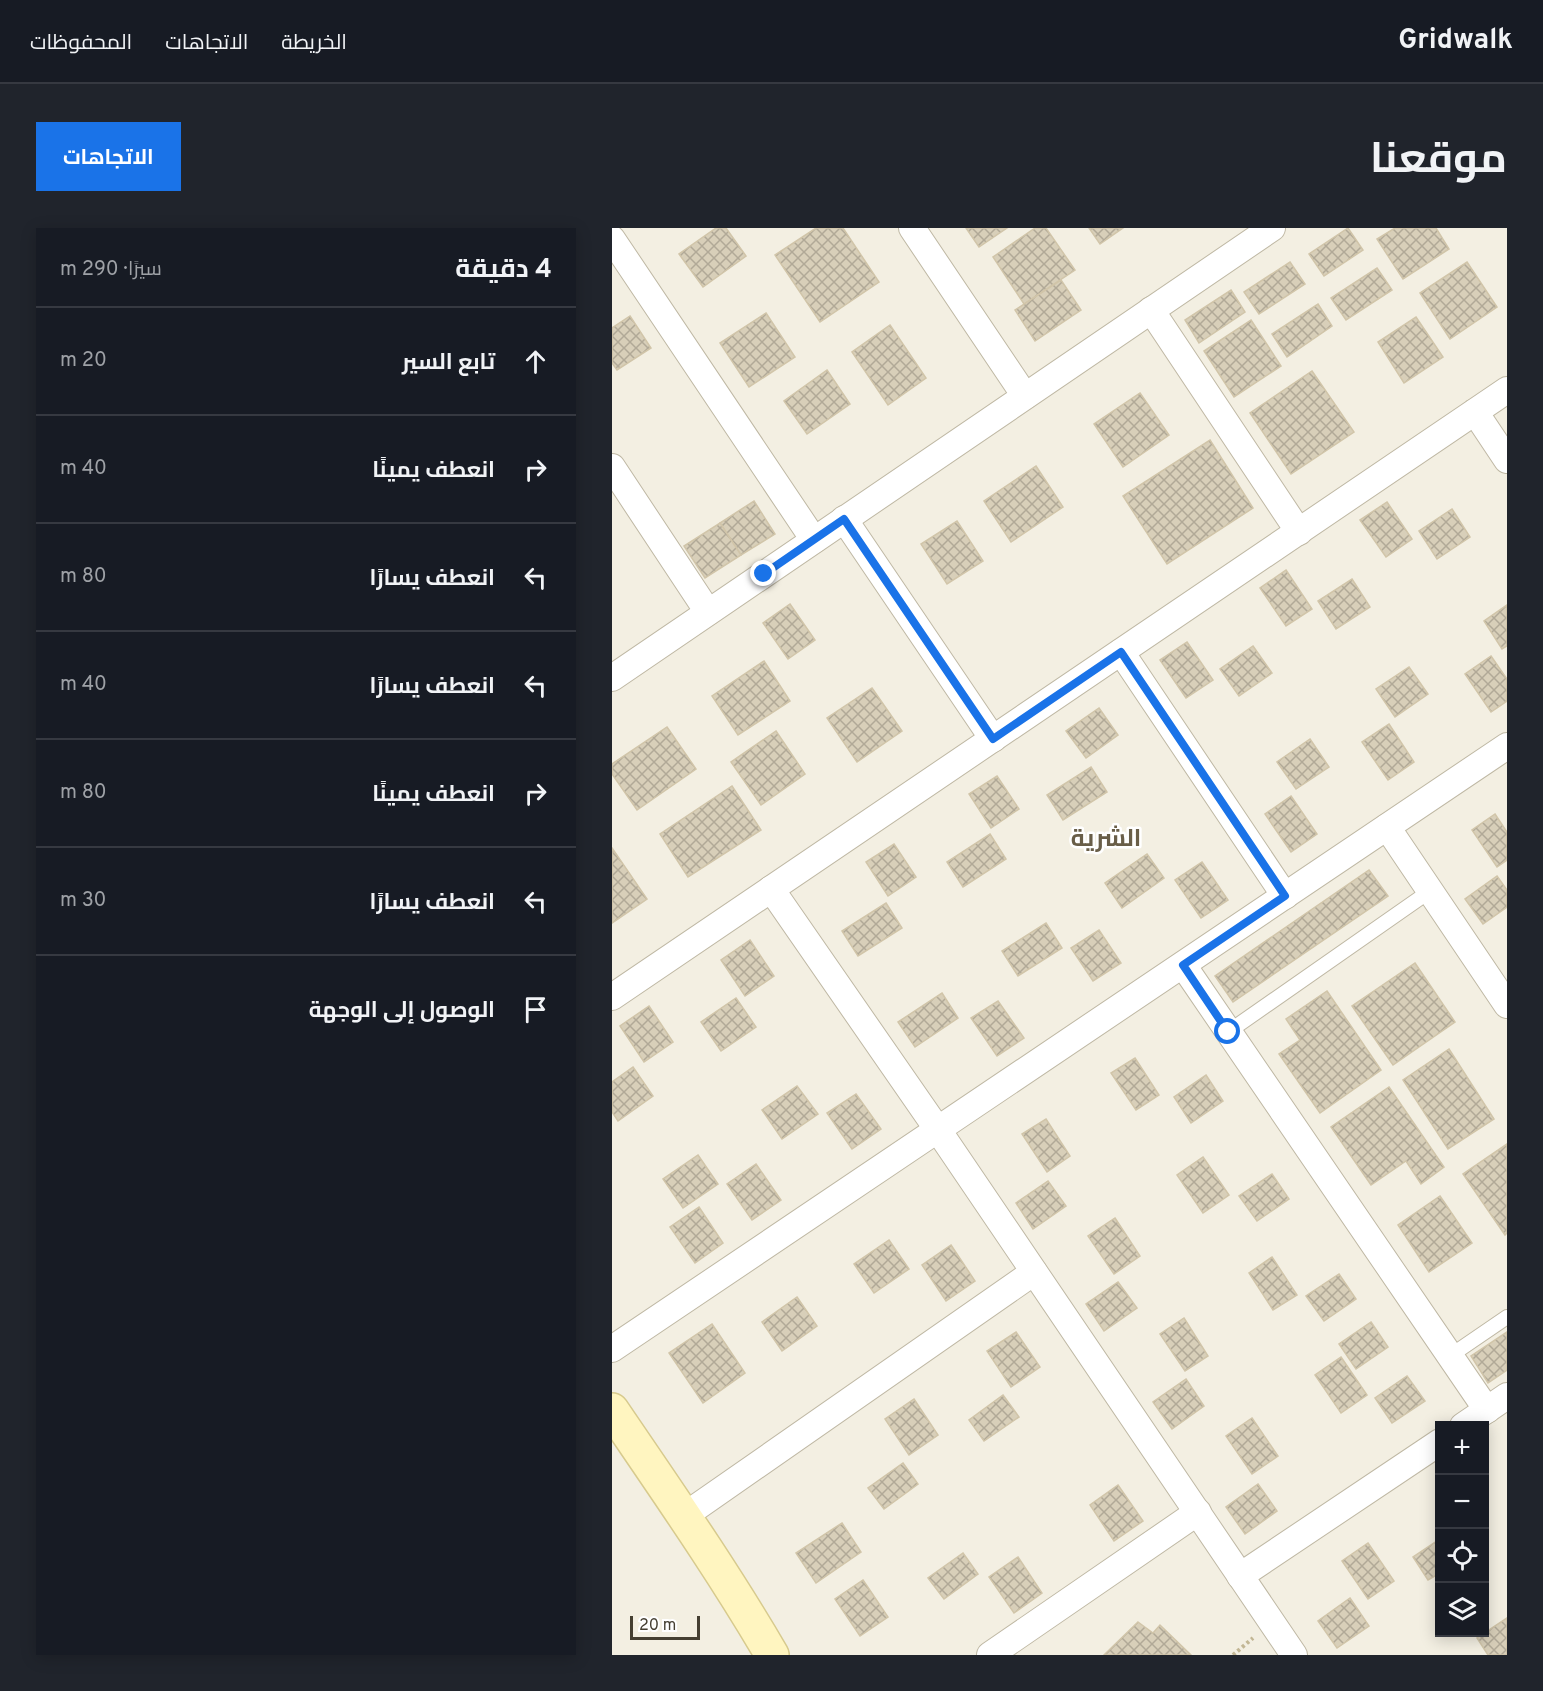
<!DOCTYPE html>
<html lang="ar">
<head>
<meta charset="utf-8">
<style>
	:root { --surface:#171b24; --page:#20242c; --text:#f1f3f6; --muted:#9ea1a6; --line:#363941; --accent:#1a73e8 }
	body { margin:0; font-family:Overpass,Cairo,sans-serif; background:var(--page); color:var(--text); direction:rtl }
	.controls { position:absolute; right:18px; bottom:18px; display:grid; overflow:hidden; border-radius:0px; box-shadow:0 3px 15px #0003 }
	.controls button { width:54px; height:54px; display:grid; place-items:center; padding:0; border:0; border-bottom:2px solid var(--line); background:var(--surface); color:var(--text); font:30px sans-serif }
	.scale { position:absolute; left:18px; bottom:15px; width:70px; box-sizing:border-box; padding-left:6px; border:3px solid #453f32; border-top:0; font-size:16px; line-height:21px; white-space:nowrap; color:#453f32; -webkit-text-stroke:4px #fff; paint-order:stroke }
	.stop { position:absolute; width:18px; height:18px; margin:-14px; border:4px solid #1a73e8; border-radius:50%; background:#fff }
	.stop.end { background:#1a73e8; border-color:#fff; box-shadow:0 2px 6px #0008 }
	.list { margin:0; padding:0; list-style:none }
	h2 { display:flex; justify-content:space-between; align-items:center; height:78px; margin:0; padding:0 24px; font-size:26px }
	h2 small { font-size:20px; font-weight:400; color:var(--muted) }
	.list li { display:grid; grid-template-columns:39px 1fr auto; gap:18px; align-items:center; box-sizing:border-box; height:108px; padding:0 24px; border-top:2px solid var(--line) }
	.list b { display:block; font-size:22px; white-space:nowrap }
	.list em { font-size:20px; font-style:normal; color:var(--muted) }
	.icon { flex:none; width:33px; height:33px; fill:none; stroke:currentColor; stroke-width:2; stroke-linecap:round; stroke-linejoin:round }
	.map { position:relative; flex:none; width:895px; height:1427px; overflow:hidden; direction:ltr; border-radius:0px }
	header { display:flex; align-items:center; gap:36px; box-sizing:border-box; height:84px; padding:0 30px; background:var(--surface); border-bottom:2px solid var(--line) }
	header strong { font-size:28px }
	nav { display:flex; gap:33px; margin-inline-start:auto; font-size:21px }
	.intro { display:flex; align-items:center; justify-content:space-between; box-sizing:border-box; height:144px; padding:0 36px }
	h1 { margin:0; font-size:42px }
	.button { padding:15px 27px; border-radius:0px; background:var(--accent); color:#fff; font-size:21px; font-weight:700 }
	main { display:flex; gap:36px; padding:0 36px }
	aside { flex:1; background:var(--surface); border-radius:0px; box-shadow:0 3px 15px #0003 }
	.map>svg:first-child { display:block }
	.building { fill:url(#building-cross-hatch); stroke:#d1c5a9; stroke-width:1.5 }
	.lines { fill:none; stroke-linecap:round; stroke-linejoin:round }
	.lane-casing { stroke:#bfb8a4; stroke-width:16 }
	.street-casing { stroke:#bfb8a4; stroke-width:28 }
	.secondary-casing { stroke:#d7ca8d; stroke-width:36 }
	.path { stroke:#c2b694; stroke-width:4; stroke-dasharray:3 3; stroke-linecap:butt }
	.lane { stroke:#fff; stroke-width:14 }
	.street { stroke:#fff; stroke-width:26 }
	.secondary { stroke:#fff5c0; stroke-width:33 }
	.route { stroke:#1a73e8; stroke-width:8 }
	.labels { text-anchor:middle; stroke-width:5; stroke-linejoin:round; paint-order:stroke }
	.district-label { font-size:24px; font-weight:bold; fill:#695e48; stroke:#fff }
</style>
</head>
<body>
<header>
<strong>Gridwalk</strong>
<nav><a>الخريطة</a><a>الاتجاهات</a><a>المحفوظات</a></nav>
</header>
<div class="intro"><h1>موقعنا</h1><a class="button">الاتجاهات</a></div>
<main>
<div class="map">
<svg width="895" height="1427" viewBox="0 0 895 1427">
	<defs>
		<pattern id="building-cross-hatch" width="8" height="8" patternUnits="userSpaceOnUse" patternTransform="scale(1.5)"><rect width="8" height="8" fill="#d8cfb9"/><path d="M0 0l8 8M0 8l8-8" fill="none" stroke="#b1a997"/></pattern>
	</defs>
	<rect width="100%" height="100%" fill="#f3efe2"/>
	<g class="building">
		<path d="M104,0H114L134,28L91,59L67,26Z"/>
		<path d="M204,0H231L267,54L208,94L163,27Z"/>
		<path d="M354,0H395L367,19Z"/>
		<path d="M423,0H434L463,42L412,76L381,29Z"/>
		<path d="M477,0H511L488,16Z"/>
		<path d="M736,0L751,22L712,48L697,26Z"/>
		<path d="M783,0H824L837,21L791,51L765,11Z"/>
		<path d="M678,34L693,56L647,86L632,64Z"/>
		<path d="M855,34L885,79L838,111L808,65Z"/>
		<path d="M765,40L780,62L734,92L719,70Z"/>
		<path d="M449,52L469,82L423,113L403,82Z"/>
		<path d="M619,62L633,84L587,115L573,92Z"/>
		<path d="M706,76L720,98L675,129L660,106Z"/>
		<path d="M154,85L183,129L137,159L108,115Z"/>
		<path d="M18,88L39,120L5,142L0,135V100Z"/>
		<path d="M804,89L831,129L792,155L766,114Z"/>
		<path d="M639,92L669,138L622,169L592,123Z"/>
		<path d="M278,97L314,150L276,177L240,124Z"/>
		<path d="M215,142L238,176L195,206L172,173Z"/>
		<path d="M700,143L742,204L679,246L638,185Z"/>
		<path d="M528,165L557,207L511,239L482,196Z"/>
		<path d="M598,212L641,280L555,336L511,268Z"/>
		<path d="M424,238L451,279L399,314L372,273Z"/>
		<path d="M142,273L163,306L129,327L108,295Z"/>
		<path d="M775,274L800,311L774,329L748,292Z"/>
		<path d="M840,281L858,309L825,331L807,303Z"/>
		<path d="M345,293L371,333L335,356L309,316Z"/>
		<path d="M108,295L129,327L93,350L72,318Z"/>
		<path d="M674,342L700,381L674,398L648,360Z"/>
		<path d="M740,351L758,379L724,401L706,373Z"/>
		<path d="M178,376L203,412L176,431L151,395Z"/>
		<path d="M895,377V418L890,421L872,393Z"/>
		<path d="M575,414L601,452L574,470L548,432Z"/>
		<path d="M641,418L660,445L627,468L608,441Z"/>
		<path d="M879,428L895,451V473L879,484L853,446Z"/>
		<path d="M152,433L178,473L126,507L100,468Z"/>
		<path d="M797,439L816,466L783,489L764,461Z"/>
		<path d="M260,460L290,503L245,534L215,490Z"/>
		<path d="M487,480L506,507L474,530L454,503Z"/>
		<path d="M777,496L802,534L776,552L750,514Z"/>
		<path d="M55,499L84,541L25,582L0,546V536Z"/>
		<path d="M164,503L193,546L149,577L119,534Z"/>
		<path d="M698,511L717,539L684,561L665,534Z"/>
		<path d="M479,539L495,564L451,592L435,567Z"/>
		<path d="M385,548L407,581L379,600L357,566Z"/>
		<path d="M120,558L149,602L76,649L48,606Z"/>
		<path d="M679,568L705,606L679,624L653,586Z"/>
		<path d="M883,586L895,604V632L885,639L860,602Z"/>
		<path d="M378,606L394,631L351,659L335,634Z"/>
		<path d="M282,616L304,649L276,668L254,634Z"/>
		<path d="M0,620L35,671L0,695Z"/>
		<path d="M535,626L552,650L510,680L493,655Z"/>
		<path d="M590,634L616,672L589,690L563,652Z"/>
		<path d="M757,642L776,668L621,774L603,748Z"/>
		<path d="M885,648L895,662V679L871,696L853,671Z"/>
		<path d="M274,675L290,700L246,728L230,703Z"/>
		<path d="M434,695L450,720L406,748L390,723Z"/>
		<path d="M487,702L509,735L481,753L459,720Z"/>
		<path d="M138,712L162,748L133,768L109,732Z"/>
		<path d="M803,735L843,794L781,837L740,778Z"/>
		<path d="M715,763L769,842L708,885L667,826L688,812L674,791Z"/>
		<path d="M330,765L346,790L303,819L286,794Z"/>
		<path d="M124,770L144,799L109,823L89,794Z"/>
		<path d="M386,773L412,810L385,828L359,790Z"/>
		<path d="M37,778L61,814L32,834L8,798Z"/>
		<path d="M837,821L882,891L836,921L791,852Z"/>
		<path d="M523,830L547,867L524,882L499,845Z"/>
		<path d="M21,839L41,868L6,893L0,884V854Z"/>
		<path d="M594,847L611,873L579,895L562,869Z"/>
		<path d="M185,858L206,886L170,911L150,882Z"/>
		<path d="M777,859L832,939L809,956L794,933L759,957L719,899Z"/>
		<path d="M244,866L269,901L240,921L215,885Z"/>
		<path d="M434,891L458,928L435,944L410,906Z"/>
		<path d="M895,916V1005L893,1007L851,946Z"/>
		<path d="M86,927L106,956L71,980L51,951Z"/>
		<path d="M591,929L617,967L591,985L565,947Z"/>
		<path d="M144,936L169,972L140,992L115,956Z"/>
		<path d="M660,946L677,971L645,993L627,968Z"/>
		<path d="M436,953L454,978L421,1001L404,975Z"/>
		<path d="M828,968L860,1015L817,1044L786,997Z"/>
		<path d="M87,979L111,1015L83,1035L58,999Z"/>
		<path d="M503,990L528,1028L502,1046L476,1008Z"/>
		<path d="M277,1012L297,1041L262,1065L242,1036Z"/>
		<path d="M339,1017L363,1053L334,1073L310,1037Z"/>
		<path d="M660,1029L685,1067L661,1082L637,1045Z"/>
		<path d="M727,1046L744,1071L712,1093L694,1068Z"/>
		<path d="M506,1054L525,1080L492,1103L474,1076Z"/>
		<path d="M185,1069L205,1098L170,1123L150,1094Z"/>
		<path d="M572,1090L596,1128L573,1143L548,1106Z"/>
		<path d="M759,1094L776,1119L744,1141L727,1116Z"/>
		<path d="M100,1096L133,1145L91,1175L57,1125Z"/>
		<path d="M404,1104L428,1139L399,1159L375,1123Z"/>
		<path d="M895,1104V1142L876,1155L859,1128Z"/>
		<path d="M729,1129L755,1167L729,1185L703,1147Z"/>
		<path d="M795,1148L813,1173L780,1195L763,1170Z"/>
		<path d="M574,1151L592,1178L560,1201L541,1174Z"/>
		<path d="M391,1167L407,1189L372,1213L357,1192Z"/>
		<path d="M302,1171L326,1207L297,1227L273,1191Z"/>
		<path d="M640,1190L666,1228L640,1246L614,1208Z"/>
		<path d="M291,1235L306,1256L272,1281L256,1260Z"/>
		<path d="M646,1256L665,1283L633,1306L614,1279Z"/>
		<path d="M506,1257L531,1293L502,1313L478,1277Z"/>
		<path d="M230,1295L249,1324L204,1355L184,1325Z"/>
		<path d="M828,1311V1345L816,1352L801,1329Z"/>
		<path d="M756,1315L782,1353L756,1371L730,1333Z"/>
		<path d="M351,1325L366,1346L332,1371L316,1350Z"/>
		<path d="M406,1329L430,1365L402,1385L377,1349Z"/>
		<path d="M251,1352L276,1389L248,1408L223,1371Z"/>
		<path d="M738,1370L757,1398L725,1420L706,1393Z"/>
		<path d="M895,1390V1427H876L865,1410Z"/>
		<path d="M526,1394L541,1405L548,1397L579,1427H492Z"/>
	</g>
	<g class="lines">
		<defs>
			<g id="lane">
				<path d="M616,804L818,663"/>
				<path d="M838,1128L895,1089"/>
			</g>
			<g id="street">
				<path d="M300,0L413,168"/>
				<path d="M0,11L202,312"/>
				<path d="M539,82L687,304"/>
				<path d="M863,184L895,232"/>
				<path d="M0,239L96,384"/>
				<path d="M232,291L381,511"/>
				<path d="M509,424L673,668"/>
				<path d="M0,450L660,0"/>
				<path d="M775,599L895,777"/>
				<path d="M159,661L326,902L682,1427"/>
				<path d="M571,737L875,1182"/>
				<path d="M0,769L895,162"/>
				<path d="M0,1121L895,518"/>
				<path d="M851,1198L895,1168"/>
				<path d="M72,1288L422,1044"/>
				<path d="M628,1348L828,1214"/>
				<path d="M378,1427L586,1284"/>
			</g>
			<path id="secondary" d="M0,1182C55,1263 111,1343 160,1427"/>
		</defs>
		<use href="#lane" class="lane-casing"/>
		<use href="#street" class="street-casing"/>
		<use href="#secondary" class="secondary-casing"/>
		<path class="path" d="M621,1427L641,1410"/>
		<use href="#lane" class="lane"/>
		<use href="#street" class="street"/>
		<use href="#secondary" class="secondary"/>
	</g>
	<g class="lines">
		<path class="route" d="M152,346L232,291L381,511L509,424L673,668L571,737L616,804"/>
	</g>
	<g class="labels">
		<g class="district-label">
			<text x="494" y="618">الشرية</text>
		</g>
	</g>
</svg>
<div class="controls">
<button>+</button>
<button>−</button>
<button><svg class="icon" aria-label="locate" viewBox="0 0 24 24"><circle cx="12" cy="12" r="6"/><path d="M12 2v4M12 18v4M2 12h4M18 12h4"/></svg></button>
<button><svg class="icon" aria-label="layers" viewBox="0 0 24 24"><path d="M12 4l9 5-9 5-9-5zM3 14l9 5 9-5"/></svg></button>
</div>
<div class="scale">20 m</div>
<div class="stop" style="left:616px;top:804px"></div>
<div class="stop end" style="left:152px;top:346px"></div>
</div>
<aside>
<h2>4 دقيقة<small>سيرًا · 290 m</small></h2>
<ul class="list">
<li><svg class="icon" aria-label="ahead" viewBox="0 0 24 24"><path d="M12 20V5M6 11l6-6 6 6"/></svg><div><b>تابع السير</b></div><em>20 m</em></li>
<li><svg class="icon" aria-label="right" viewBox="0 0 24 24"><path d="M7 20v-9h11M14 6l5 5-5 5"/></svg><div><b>انعطف يمينًا</b></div><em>40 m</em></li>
<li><svg class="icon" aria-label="left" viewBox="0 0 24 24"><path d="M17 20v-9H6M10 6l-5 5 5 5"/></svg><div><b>انعطف يسارًا</b></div><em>80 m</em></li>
<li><svg class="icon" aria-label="left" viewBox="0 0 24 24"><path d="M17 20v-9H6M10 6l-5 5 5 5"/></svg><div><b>انعطف يسارًا</b></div><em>40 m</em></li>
<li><svg class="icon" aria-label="right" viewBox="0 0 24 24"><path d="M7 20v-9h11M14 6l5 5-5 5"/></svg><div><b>انعطف يمينًا</b></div><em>80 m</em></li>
<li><svg class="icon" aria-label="left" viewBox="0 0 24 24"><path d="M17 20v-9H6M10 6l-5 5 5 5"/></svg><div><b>انعطف يسارًا</b></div><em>30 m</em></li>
<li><svg class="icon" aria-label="arrive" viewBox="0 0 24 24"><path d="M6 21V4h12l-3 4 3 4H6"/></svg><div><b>الوصول إلى الوجهة</b></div></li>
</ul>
</aside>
</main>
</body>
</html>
